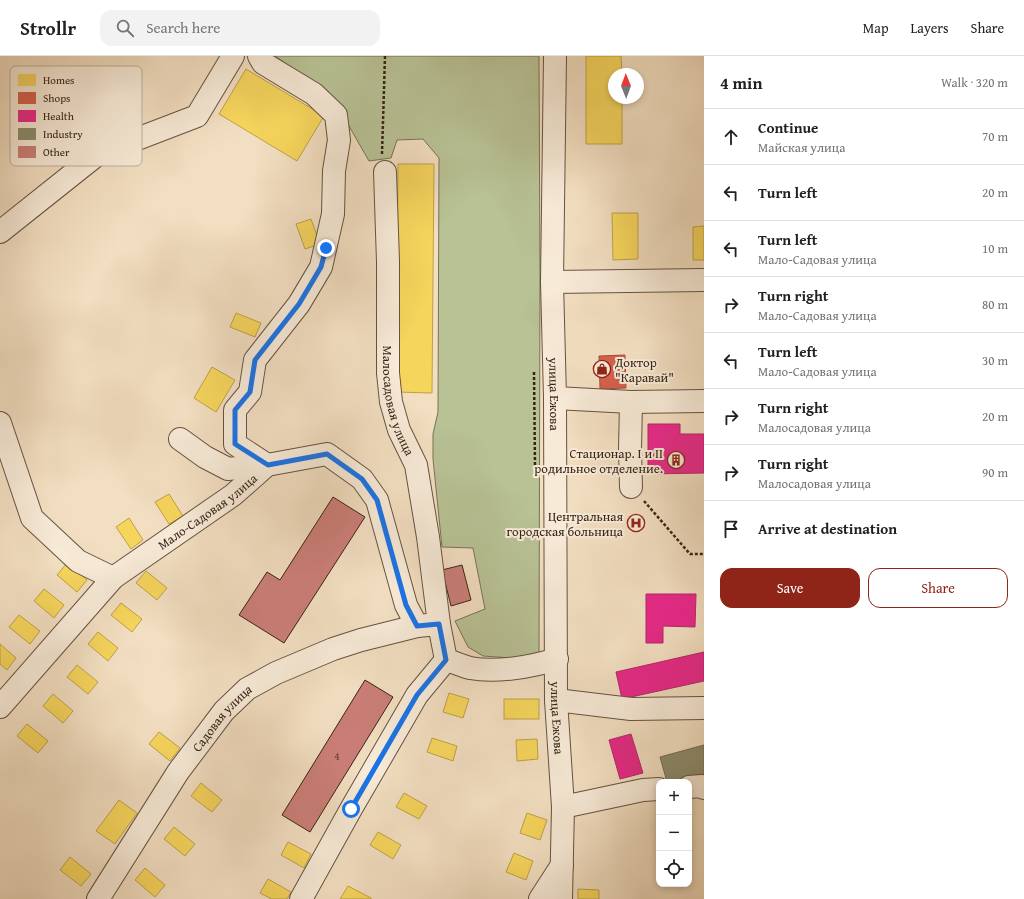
<!DOCTYPE html>
<html lang="en">
<head>
<meta charset="utf-8">
<style>
	:root { --surface:#fff; --page:#f2f2f2; --text:#202124; --muted:#757577; --line:#e0e0e0; --accent:#8f2418 }
	body { margin:0; font-family:"Gentium Book Plus",serif; background:var(--page); color:var(--text) }
	.controls { position:absolute; right:12px; bottom:12px; display:grid; overflow:hidden; border-radius:8px; box-shadow:0 2px 6px #0003 }
	.controls button { width:36px; height:36px; display:grid; place-items:center; padding:0; border:0; border-bottom:1px solid var(--line); background:var(--surface); color:var(--text); font:20px sans-serif }
	.compass { position:absolute; left:608px; top:12px; width:36px; height:36px; border-radius:50%; background:var(--surface); box-shadow:0 2px 6px #0003; rotate:359deg }
	.stop { position:absolute; width:12px; height:12px; margin:-9px; border:3px solid #1a73e8; border-radius:50%; background:#fff }
	.stop.end { background:#1a73e8; border-color:#fff; box-shadow:0 1px 4px #0008 }
	.list { margin:0; padding:0; list-style:none }
	h2 { display:flex; justify-content:space-between; align-items:center; height:52px; margin:0; padding:0 16px; font-size:17px }
	h2 small { font-size:13px; font-weight:400; color:var(--muted) }
	.list li { display:grid; grid-template-columns:26px 1fr auto; gap:12px; align-items:center; box-sizing:border-box; height:56px; padding:0 16px; border-top:1px solid var(--line) }
	.list b { display:block; font-size:15px; white-space:nowrap }
	.list p { margin:0; font-size:13px; white-space:nowrap; color:var(--muted) }
	.list em { font-size:13px; font-style:normal; color:var(--muted) }
	.actions { display:flex; gap:8px; padding:12px 16px }
	.actions a { flex:1; padding:9px 0; border:1px solid var(--accent); border-radius:12px; text-align:center; font-size:14px; color:var(--accent) }
	.actions .main { background:var(--accent); color:#fff }
	.icon { flex:none; width:22px; height:22px; fill:none; stroke:currentColor; stroke-width:2; stroke-linecap:round; stroke-linejoin:round }
	.map { position:relative; flex:none; width:704px; height:843px; overflow:hidden }
	header { display:flex; align-items:center; gap:24px; box-sizing:border-box; height:56px; padding:0 20px; background:var(--surface); border-bottom:1px solid var(--line) }
	header strong { font-size:19px }
	nav { display:flex; gap:22px; margin-inline-start:auto; font-size:14px }
	.search { width:280px; height:36px; background:var(--page); display:flex; align-items:center; gap:10px; box-sizing:border-box; padding:0 14px; border-radius:12px; color:var(--muted); font-size:15px }
	main { display:flex }
	aside { flex:1; background:var(--surface) }
	.map>svg:first-child { display:block }
	.green { fill:#b8c295; stroke:#787256 }
	.homes { fill:#f6d55c; stroke:#bda047 }
	.shops { fill:#d6604d; stroke:#a64e3c }
	.health { fill:#e7298a; stroke:#b22767 }
	.industry { fill:#8c8c6e; stroke:#726c54 }
	.building { fill:#cb7e78; stroke:#372316 }
	.lines { fill:none; stroke-linecap:round; stroke-linejoin:round }
	.minor-casing { stroke:#665241; stroke-width:24 }
	.path { stroke:#372316; stroke-width:2.5; stroke-dasharray:3 2; stroke-linecap:butt }
	.minor { stroke:#f7ead7; stroke-width:22 }
	.route { stroke:#1a73e8; stroke-width:5 }
	.labels { text-anchor:middle; stroke-width:4; stroke-linejoin:round; paint-order:stroke }
	.number-label { font-size:11px; fill:#5c3a2e }
	.poi-label { font-size:13px; fill:#372316; stroke:#f7ead7; text-anchor:end }
	.street-label { font-size:13px; fill:#372316; stroke:#f7ead7 }
	.key { fill:#f7ead7; stroke:#bdae9d; stroke-width:1 }
	.key-label { font-size:11px; fill:#372316 }
</style>
</head>
<body>
<header>
<strong>Strollr</strong>
<div class="search"><svg class="icon" aria-label="search" viewBox="0 0 24 24"><circle cx="10" cy="10" r="6"/><path d="M15 15l6 6"/></svg>Search here</div>
<nav><a>Map</a><a>Layers</a><a>Share</a></nav>
</header>
<main>
<div class="map">
<svg width="704" height="843" viewBox="0 0 704 843">
	<rect width="100%" height="100%" fill="#f2dec1"/>
	<filter id="stains"><feTurbulence type="fractalNoise" baseFrequency=".005" numOctaves="4"/><feColorMatrix values="0 0 0 0 .2 0 0 0 0 .09 0 0 0 0 .02 0 0 0 .5 -.17"/></filter>
	<radialGradient id="worn" r=".72"><stop offset=".6" stop-color="#630" stop-opacity="0"/><stop offset="1" stop-color="#630" stop-opacity=".3"/></radialGradient>
	<path class="green" d="M275,0H539L540,221L539,597L512,602L483,600L468,591L455,565L485,553L473,492L442,491L433,403V378L438,356L439,102L423,83L397,84L391,102L369,105L345,63L313,27Z"/>
	<g class="homes">
		<path d="M586,0H621L622,18H614V42H622V88H586Z"/>
		<path d="M246,13L324,60L297,105L219,58Z"/>
		<path d="M398,108H434L432,337L396,336Z"/>
		<path d="M612,157H638V203L613,204Z"/>
		<path d="M311,163L320,188L305,193L296,168Z"/>
		<path d="M704,170V204H693V171Z"/>
		<path d="M236,257L261,267L255,281L230,271Z"/>
		<path d="M212,311L235,324L216,356L194,342Z"/>
		<path d="M169,438L183,460L169,468L155,446Z"/>
		<path d="M129,462L143,484L131,493L116,471Z"/>
		<path d="M67,507L87,524L77,536L57,519Z"/>
		<path d="M146,515L167,532L157,544L136,527Z"/>
		<path d="M44,533L64,549L54,562L34,545Z"/>
		<path d="M121,547L142,563L132,576L111,559Z"/>
		<path d="M19,559L40,575L30,588L9,571Z"/>
		<path d="M98,576L118,592L108,605L88,588Z"/>
		<path d="M0,588L16,602L7,614L0,608Z"/>
		<path d="M77,609L98,626L88,638L67,621Z"/>
		<path d="M449,637L469,643L463,662L443,656Z"/>
		<path d="M53,638L73,655L63,667L43,650Z"/>
		<rect x="504" y="643" width="35" height="20"/>
		<path d="M27,668L48,685L38,697L17,680Z"/>
		<path d="M159,676L180,692L170,705L149,688Z"/>
		<path d="M432,682L457,690L453,705L427,696Z"/>
		<path d="M537,683L538,703L517,705L516,684Z"/>
		<path d="M201,727L222,744L212,756L191,740Z"/>
		<path d="M404,737L427,750L419,763L396,751Z"/>
		<path d="M119,744L137,757L115,788L96,775Z"/>
		<path d="M527,757L547,764L540,784L520,777Z"/>
		<path d="M174,771L195,788L185,800L164,783Z"/>
		<path d="M378,776L401,789L393,803L370,789Z"/>
		<path d="M288,786L311,798L304,812L281,799Z"/>
		<path d="M514,797L533,805L526,824L506,816Z"/>
		<path d="M70,801L91,818L81,830L60,814Z"/>
		<path d="M145,812L165,829L155,841L135,824Z"/>
		<path d="M268,823L291,836L287,843H272L260,837Z"/>
		<path d="M348,830L371,842V843H340Z"/>
		<path d="M578,833L599,834V843H578Z"/>
	</g>
	<path class="shops" d="M625,299L626,332L600,333L599,300Z"/>
	<g class="health">
		<path d="M648,368H680V378H704V417L648,418Z"/>
		<path d="M646,538H696L695,571L663,570V587H646Z"/>
		<path d="M704,596V625L622,643L616,616Z"/>
		<path d="M631,678L643,717L620,723L609,684Z"/>
	</g>
	<path class="industry" d="M704,689V718L676,726H667L660,701Z"/>
	<g class="building">
		<path d="M333,441L365,461L284,587L239,559L267,516L280,524Z"/>
		<path d="M462,509L471,544L451,550L442,514Z"/>
		<path d="M365,624L393,641L310,776L282,759Z"/>
	</g>
	<g class="lines">
		<defs>
			<g id="minor">
				<path d="M259,0L263,7L314,38L336,59L339,84L334,115L333,158L321,211L299,248L255,304L250,336L235,354V388L267,409"/>
				<path id="s1" d="M555,0L552,226L555,342L556,644L563,751L561,843"/>
				<path id="s2" d="M385,116L388,206V317L391,346L399,374L416,409L428,481L439,568L446,604"/>
				<path d="M0,176L98,98L197,60L233,0"/>
				<path d="M552,226L704,224"/>
				<path d="M555,342L631,346L704,345"/>
				<path d="M631,346L630,393L631,431"/>
				<path d="M0,367L32,462L78,505L113,522"/>
				<path d="M180,383L205,401L228,413L267,409"/>
				<path d="M446,604C454,606 462,610 470,612C496,617 531,611 557,603"/>
				<path d="M556,644L631,653L704,652"/>
				<path id="s3" d="M0,651L113,522L233,439L267,409L327,398L362,423L377,444L406,549L417,570L439,568"/>
				<path d="M689,731L702,730L704,732"/>
				<path d="M563,751L643,734L659,733"/>
				<path id="s4" d="M98,843L178,716L224,655L247,633L276,617L333,593L361,584L417,570"/>
				<path d="M301,843L351,753L417,639L446,604"/>
				<path d="M540,843L562,809"/>
			</g>
		</defs>
		<use href="#minor" class="minor-casing"/>
		<g class="path">
			<path d="M382,98L385,0"/>
			<path d="M534,316L535,409"/>
			<path d="M644,445L690,498H704"/>
		</g>
		<use href="#minor" class="minor"/>
	</g>
	<g class="lines">
		<path class="route" d="M326,192L321,211L299,248L255,304L250,336L235,354V388L268,409L327,398L362,423L377,444L406,549L417,570L439,568L446,604L417,639L351,753"/>
	</g>
	<defs>
		<symbol id="shop-ring" viewBox="-11 -11 22 22"><circle r="9.5" fill="#f7ead7" stroke="#8f2418" stroke-width="1.5"/><path d="M-5-2.5h2.3a2.7 3.5 0 0 1 5.4 0H5L5.5 6h-11ZM-1.5-2.5h3a1.5 2.3 0 0 0-3 0Z" fill="#8f2418"/></symbol>
		<symbol id="building-ring" viewBox="-11 -11 22 22"><circle r="9.5" fill="#f7ead7" stroke="#8f2418" stroke-width="1.5"/><path d="M-4-6H4V6H1V3H-1V6H-4ZM-2.5-4.3h1.7v1.8h-1.7ZM.8-4.3h1.7v1.8H.8ZM-2.5-1h1.7V.8h-1.7ZM.8-1h1.7V.8H.8Z" fill="#8f2418"/></symbol>
		<symbol id="hospital-ring" viewBox="-11 -11 22 22"><circle r="9.5" fill="#f7ead7" stroke="#8f2418" stroke-width="1.5"/><path d="M-5-5h3v3.5h4V-5h3V5h-3V1.5h-4V5h-3Z" fill="#8f2418"/></symbol>
	</defs>
	<g fill-rule="evenodd">
		<use href="#shop-ring" x="592" y="303" width="20" height="20"/>
		<use href="#building-ring" x="666" y="394" width="20" height="20"/>
		<use href="#hospital-ring" x="626" y="457" width="20" height="20"/>
	</g>
	<g class="labels">
		<g class="number-label">
			<text x="337" y="704">4</text>
		</g>
		<g class="poi-label">
			<text x="615" y="311" text-anchor="start">Доктор<tspan x="615" dy="15">"Каравай"</tspan></text>
			<text x="663" y="402">Стационар. I и II<tspan x="663" dy="15">родильное отделение.</tspan></text>
			<text x="623" y="465">Центральная<tspan x="623" dy="15">городская больница</tspan></text>
		</g>
		<g class="street-label">
			<text dy="5" stroke="none"><textPath href="#s1" startOffset="338">улица Ежова</textPath></text>
			<text dy="5" stroke="none"><textPath href="#s2" startOffset="230">Малосадовая улица</textPath></text>
			<text dy="5" stroke="none"><textPath href="#s3" startOffset="287">Мало-Садовая улица</textPath></text>
			<text dy="5" stroke="none"><textPath href="#s1" startOffset="662">улица Ежова</textPath></text>
			<text dy="5" stroke="none"><textPath href="#s4" startOffset="220">Садовая улица</textPath></text>
		</g>
	</g>
	<rect x="10" y="10" width="132" height="100" rx="6" class="key"/>
	<rect x="18" y="18" width="18" height="12" fill="#f6d55c"/>
	<rect x="18" y="36" width="18" height="12" fill="#d6604d"/>
	<rect x="18" y="54" width="18" height="12" fill="#e7298a"/>
	<rect x="18" y="72" width="18" height="12" fill="#8c8c6e"/>
	<rect x="18" y="90" width="18" height="12" fill="#cb7e78"/>
	<g class="key-label">
		<text x="43" y="28">Homes</text>
		<text x="43" y="46">Shops</text>
		<text x="43" y="64">Health</text>
		<text x="43" y="82">Industry</text>
		<text x="43" y="100">Other</text>
	</g>
	<rect width="100%" height="100%" filter="url(#stains)"/>
	<rect width="100%" height="100%" fill="url(#worn)"/>
</svg>
<div class="controls">
<button>+</button>
<button>−</button>
<button><svg class="icon" aria-label="locate" viewBox="0 0 24 24"><circle cx="12" cy="12" r="6"/><path d="M12 2v4M12 18v4M2 12h4M18 12h4"/></svg></button>
</div>
<svg class="compass" viewBox="-18 -18 36 36"><path d="M0-13l5 13h-10z" fill="#e53935"/><path d="M0 13l5-13h-10z" fill="#757577"/></svg>
<div class="stop" style="left:351px;top:753px"></div>
<div class="stop end" style="left:326px;top:192px"></div>
</div>
<aside>
<h2>4 min<small>Walk · 320 m</small></h2>
<ul class="list">
<li><svg class="icon" aria-label="ahead" viewBox="0 0 24 24"><path d="M12 20V5M6 11l6-6 6 6"/></svg><div><b>Continue</b><p>Майская улица</p></div><em>70 m</em></li>
<li><svg class="icon" aria-label="left" viewBox="0 0 24 24"><path d="M17 20v-9H6M10 6l-5 5 5 5"/></svg><div><b>Turn left</b></div><em>20 m</em></li>
<li><svg class="icon" aria-label="left" viewBox="0 0 24 24"><path d="M17 20v-9H6M10 6l-5 5 5 5"/></svg><div><b>Turn left</b><p>Мало-Садовая улица</p></div><em>10 m</em></li>
<li><svg class="icon" aria-label="right" viewBox="0 0 24 24"><path d="M7 20v-9h11M14 6l5 5-5 5"/></svg><div><b>Turn right</b><p>Мало-Садовая улица</p></div><em>80 m</em></li>
<li><svg class="icon" aria-label="left" viewBox="0 0 24 24"><path d="M17 20v-9H6M10 6l-5 5 5 5"/></svg><div><b>Turn left</b><p>Мало-Садовая улица</p></div><em>30 m</em></li>
<li><svg class="icon" aria-label="right" viewBox="0 0 24 24"><path d="M7 20v-9h11M14 6l5 5-5 5"/></svg><div><b>Turn right</b><p>Малосадовая улица</p></div><em>20 m</em></li>
<li><svg class="icon" aria-label="right" viewBox="0 0 24 24"><path d="M7 20v-9h11M14 6l5 5-5 5"/></svg><div><b>Turn right</b><p>Малосадовая улица</p></div><em>90 m</em></li>
<li><svg class="icon" aria-label="arrive" viewBox="0 0 24 24"><path d="M6 21V4h12l-3 4 3 4H6"/></svg><div><b>Arrive at destination</b></div></li>
</ul>
<div class="actions"><a class="main">Save</a><a>Share</a></div>
</aside>
</main>
</body>
</html>
